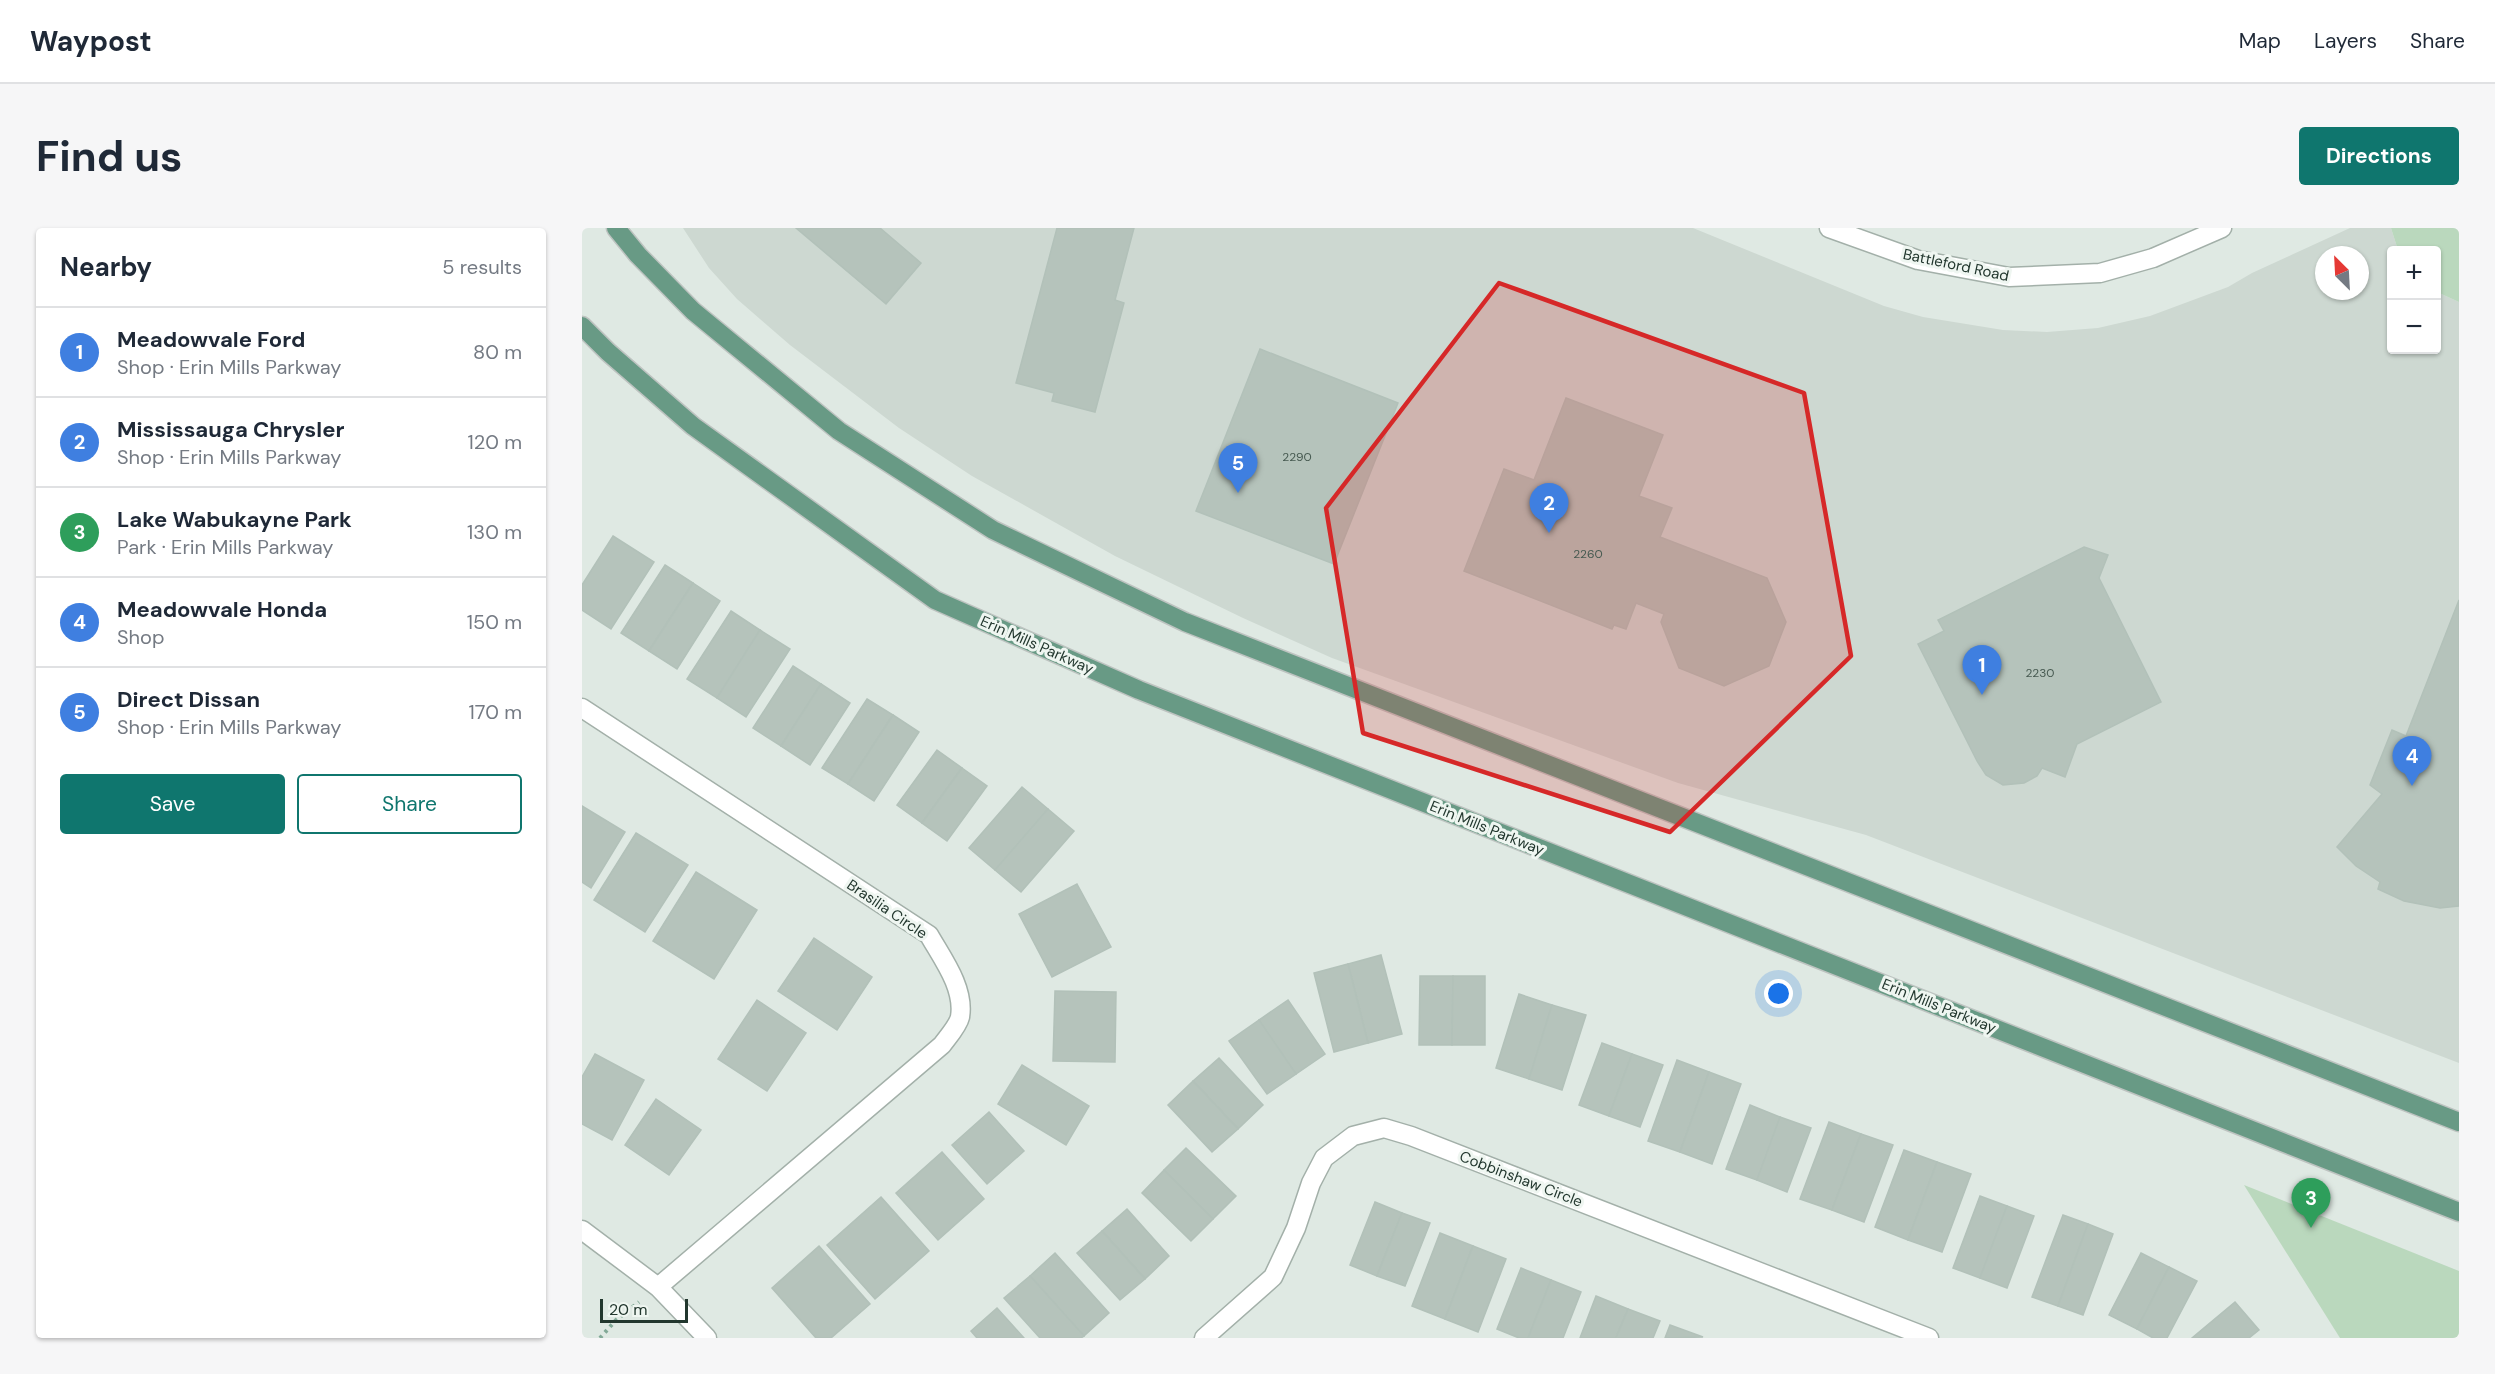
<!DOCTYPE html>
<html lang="en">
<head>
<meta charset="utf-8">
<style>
	:root { --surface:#fff; --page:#f6f6f7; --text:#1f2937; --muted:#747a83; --line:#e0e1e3; --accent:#0f766e }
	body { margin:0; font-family:"DM Sans",sans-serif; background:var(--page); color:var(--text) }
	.controls { position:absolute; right:18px; top:18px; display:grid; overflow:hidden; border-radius:6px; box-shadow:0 2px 4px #0004 }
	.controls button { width:54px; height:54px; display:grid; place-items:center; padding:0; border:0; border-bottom:2px solid var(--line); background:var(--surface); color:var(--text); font:30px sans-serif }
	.compass { position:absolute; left:1733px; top:18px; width:54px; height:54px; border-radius:50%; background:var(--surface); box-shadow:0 2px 4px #0004; rotate:336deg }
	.scale { position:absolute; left:18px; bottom:15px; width:88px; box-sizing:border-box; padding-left:6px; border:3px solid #22372e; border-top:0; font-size:16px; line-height:21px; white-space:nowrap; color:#22372e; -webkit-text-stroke:4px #eff6f1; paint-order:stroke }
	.you { position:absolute; left:1197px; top:766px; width:21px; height:21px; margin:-15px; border:4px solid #fff; border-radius:50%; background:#1a73e8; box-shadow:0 0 0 9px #1a73e833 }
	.badge { display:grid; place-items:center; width:39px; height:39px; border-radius:50%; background:var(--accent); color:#fff; font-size:20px; font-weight:700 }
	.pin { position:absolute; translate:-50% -50px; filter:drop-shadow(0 2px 3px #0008) }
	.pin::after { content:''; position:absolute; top:32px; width:21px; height:18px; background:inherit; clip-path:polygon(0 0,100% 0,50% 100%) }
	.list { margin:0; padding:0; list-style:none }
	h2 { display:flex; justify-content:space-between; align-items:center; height:78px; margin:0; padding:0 24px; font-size:26px }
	h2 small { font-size:20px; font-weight:400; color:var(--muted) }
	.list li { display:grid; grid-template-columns:39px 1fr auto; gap:18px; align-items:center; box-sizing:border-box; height:90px; padding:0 24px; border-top:2px solid var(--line) }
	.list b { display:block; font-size:22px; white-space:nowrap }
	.list p { margin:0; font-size:20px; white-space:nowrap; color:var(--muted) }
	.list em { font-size:20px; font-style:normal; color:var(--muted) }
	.actions { display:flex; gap:12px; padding:18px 24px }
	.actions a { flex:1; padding:14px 0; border:2px solid var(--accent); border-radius:6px; text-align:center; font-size:21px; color:var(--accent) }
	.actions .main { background:var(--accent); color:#fff }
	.map { position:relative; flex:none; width:1877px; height:1110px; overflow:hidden; border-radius:6px }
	header { display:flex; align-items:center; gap:36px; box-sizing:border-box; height:84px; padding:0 30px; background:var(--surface); border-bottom:2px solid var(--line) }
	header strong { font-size:28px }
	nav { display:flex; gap:33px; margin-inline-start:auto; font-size:21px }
	.intro { display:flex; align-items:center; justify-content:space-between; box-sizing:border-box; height:144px; padding:0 36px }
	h1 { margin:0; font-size:42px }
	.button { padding:15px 27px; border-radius:6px; background:var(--accent); color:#fff; font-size:21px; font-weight:700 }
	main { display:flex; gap:36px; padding:0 36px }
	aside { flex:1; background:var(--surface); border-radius:6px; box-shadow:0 2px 4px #0004 }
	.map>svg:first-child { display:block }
	.built { fill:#cdd8d1; fill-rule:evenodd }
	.green { fill:#bad8bd }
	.building { fill:#b5c3bb; stroke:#b2c1b9; stroke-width:1.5 }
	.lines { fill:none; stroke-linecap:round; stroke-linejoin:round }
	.minor-casing { stroke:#a3b0a9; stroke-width:21 }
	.major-casing { stroke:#bdc3c0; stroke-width:21 }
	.path { stroke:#82a997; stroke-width:4; stroke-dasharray:3 4.5; stroke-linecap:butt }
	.minor { stroke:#fff; stroke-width:18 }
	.major { stroke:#689a85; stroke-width:18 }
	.marked { fill:#d62828; fill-opacity:0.2; stroke:#d62828; stroke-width:4.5; stroke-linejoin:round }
	.labels { text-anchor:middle; stroke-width:6; stroke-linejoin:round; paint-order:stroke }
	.number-label { font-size:12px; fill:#475a51 }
	.street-label { font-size:15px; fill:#22372e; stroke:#eff6f1 }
</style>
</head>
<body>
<header>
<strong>Waypost</strong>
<nav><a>Map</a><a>Layers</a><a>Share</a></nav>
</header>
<div class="intro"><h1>Find us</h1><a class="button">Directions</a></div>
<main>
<aside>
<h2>Nearby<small>5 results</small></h2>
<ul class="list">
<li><span class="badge" style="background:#3f7fe0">1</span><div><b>Meadowvale Ford</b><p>Shop · Erin Mills Parkway</p></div><em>80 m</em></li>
<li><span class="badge" style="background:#3f7fe0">2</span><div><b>Mississauga Chrysler</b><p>Shop · Erin Mills Parkway</p></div><em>120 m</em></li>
<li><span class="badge" style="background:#2e9e5b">3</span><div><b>Lake Wabukayne Park</b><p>Park · Erin Mills Parkway</p></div><em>130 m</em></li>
<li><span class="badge" style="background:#3f7fe0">4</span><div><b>Meadowvale Honda</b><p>Shop</p></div><em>150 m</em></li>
<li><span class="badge" style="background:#3f7fe0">5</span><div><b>Direct Dissan</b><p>Shop · Erin Mills Parkway</p></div><em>170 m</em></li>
</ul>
<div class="actions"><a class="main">Save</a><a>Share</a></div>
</aside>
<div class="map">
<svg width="1877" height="1110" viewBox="0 0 1877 1110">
	<rect width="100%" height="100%" fill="#dfe9e3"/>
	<path class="built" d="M101,0H1111L1302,78L1341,89L1421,102L1465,104L1516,100L1568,88L1646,59L1670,45L1768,0H1809L1816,22H1810V122H1854L1855,64L1877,74V835L1284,607L1096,555L750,430L661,390L533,328L390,248L317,200L208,117L155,71L127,40ZM1742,27H1778V63H1742Z"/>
	<g class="green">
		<path d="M1809,0H1877V74L1855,64L1854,22H1816Z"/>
		<path d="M1662,957L1877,1043V1110H1758Z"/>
	</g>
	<g class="building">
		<path d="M214,0H298L339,35L304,76Z"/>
		<path d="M475,0H552L533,72L542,75L513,184L470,173L472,165L434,155Z"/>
		<path d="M678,121L816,175L752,336L614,283Z"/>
		<path d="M984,170L1081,207L1057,268L1090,280L1078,309L1185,350L1204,394L1187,438L1142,458L1097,440L1079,394L1082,386L1054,375L1044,401L1032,397L1030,401L882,343L922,241L952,252Z"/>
		<path d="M31,308L72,334L29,401L0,382V357Z"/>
		<path d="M1502,319L1526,327L1517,350L1579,474L1495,516L1483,549L1460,540L1455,548L1442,555L1421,557L1404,547L1395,533L1336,416L1362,403L1356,392Z"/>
		<path d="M83,337L111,355L67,423L39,405Z"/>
		<path d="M111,355L138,373L95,441L67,423Z"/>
		<path d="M1877,372V678L1858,680L1822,673L1796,661L1798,654L1774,638L1755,619L1800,566L1788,557L1810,502L1824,508Z"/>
		<path d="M149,383L178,402L135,470L105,451Z"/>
		<path d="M178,402L208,421L164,489L135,470Z"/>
		<path d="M211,438L239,456L199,518L171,500Z"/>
		<path d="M239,456L268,475L228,537L199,518Z"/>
		<path d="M285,471L311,487L266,556L240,540Z"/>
		<path d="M311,487L337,504L292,573L266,556Z"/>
		<path d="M355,522L380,540L340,595L315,577Z"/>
		<path d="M380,540L405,558L365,613L340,595Z"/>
		<path d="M440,559L466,581L413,642L387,620Z"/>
		<path d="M0,578L43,604L9,660L0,654Z"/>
		<path d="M466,581L492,603L439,664L413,642Z"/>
		<path d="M54,605L106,637L63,704L12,672Z"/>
		<path d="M114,644L175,682L132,751L71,713Z"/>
		<path d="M495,656L529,719L470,749L437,686Z"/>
		<path d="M232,710L290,749L255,802L196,763Z"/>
		<path d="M799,727L820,806L786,815L766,736Z"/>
		<path d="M766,736L786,815L752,824L732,745Z"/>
		<path d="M838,748H871L870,817H837Z"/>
		<path d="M871,748H903V817H870Z"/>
		<path d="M473,763L534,764L533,834L471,833Z"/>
		<path d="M937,766L970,777L947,851L914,840Z"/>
		<path d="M175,772L224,805L185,863L136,831Z"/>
		<path d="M706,772L743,826L714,846L677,792Z"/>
		<path d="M970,777L1004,787L980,862L947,851Z"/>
		<path d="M677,792L714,846L685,866L647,813Z"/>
		<path d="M1020,815L1050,826L1027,888L997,877Z"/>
		<path d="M13,826L62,852L30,912L0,896V849Z"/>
		<path d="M1050,826L1081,837L1058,899L1027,888Z"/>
		<path d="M637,830L681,877L656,901L611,853Z"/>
		<path d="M1095,832L1127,844L1098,924L1066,913Z"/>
		<path d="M440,837L507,878L484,917L416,876Z"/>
		<path d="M1127,844L1159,856L1130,936L1098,924Z"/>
		<path d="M611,853L656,901L630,924L586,877Z"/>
		<path d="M74,871L119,902L87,947L43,917Z"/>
		<path d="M1168,877L1198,889L1175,952L1144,941Z"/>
		<path d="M407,884L442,923L405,956L370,917Z"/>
		<path d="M1198,889L1229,900L1205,964L1175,952Z"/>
		<path d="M1247,894L1279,906L1250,982L1218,971Z"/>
		<path d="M1279,906L1311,917L1282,994L1250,982Z"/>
		<path d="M604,920L654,968L631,991L582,942Z"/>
		<path d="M1322,922L1355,934L1326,1012L1293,999Z"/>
		<path d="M360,924L402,971L356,1012L314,965Z"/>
		<path d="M1355,934L1389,946L1360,1024L1326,1012Z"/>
		<path d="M582,942L631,991L609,1013L560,965Z"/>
		<path d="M1398,968L1425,978L1398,1050L1371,1040Z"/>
		<path d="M299,969L347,1023L293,1071L245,1017Z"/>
		<path d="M793,974L820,985L795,1048L768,1037Z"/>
		<path d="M1425,978L1452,988L1425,1060L1398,1050Z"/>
		<path d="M545,981L587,1028L563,1051L520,1003Z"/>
		<path d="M820,985L848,995L823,1058L795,1048Z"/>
		<path d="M1481,987L1506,996L1476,1078L1450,1069Z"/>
		<path d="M1506,996L1531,1006L1501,1087L1476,1078Z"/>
		<path d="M520,1003L563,1051L538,1072L495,1025Z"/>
		<path d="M858,1005L891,1018L863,1091L830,1078Z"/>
		<path d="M237,1018L288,1076L249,1110H234L190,1060Z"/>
		<path d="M891,1018L924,1031L896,1104L863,1091Z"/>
		<path d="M473,1025L527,1085L502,1108L448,1048Z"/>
		<path d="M1559,1025L1587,1039L1555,1101L1527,1087Z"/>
		<path d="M1587,1039L1615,1053L1585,1110H1571L1555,1101Z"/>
		<path d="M939,1040L969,1052L946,1110H937L915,1101Z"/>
		<path d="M448,1048L502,1108L499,1110H458L422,1070Z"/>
		<path d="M969,1052L999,1064L981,1110H946Z"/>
		<path d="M1014,1068L1046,1081L1034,1110H998Z"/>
		<path d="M1653,1074L1677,1102L1667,1110H1610Z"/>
		<path d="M415,1080L442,1110H395L389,1103Z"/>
		<path d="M1046,1081L1078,1093L1071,1110H1034Z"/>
		<path d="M1088,1097L1121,1109L1083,1110Z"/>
	</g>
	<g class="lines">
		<defs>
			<g id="minor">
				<path d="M1247,0L1336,32L1427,49L1518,45L1571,30L1640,0"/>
				<path d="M0,480L347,707C360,730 383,760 378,789C376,798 365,810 360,817L76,1059"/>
				<path d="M0,1002L76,1059L125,1110"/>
				<path d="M622,1110L691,1049L714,1000L729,955L742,930L771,908L802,900L829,908L1347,1110"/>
			</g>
			<g id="major">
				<path d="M34,0L56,27L111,83L257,203L411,302L603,394L1877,894"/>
				<path d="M0,98L26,124L111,198L353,372L557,462L1877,984"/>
			</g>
		</defs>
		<use href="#minor" class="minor-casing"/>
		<use href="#major" class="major-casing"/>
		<path class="path" d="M18,1110L34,1092L57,1074"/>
		<use href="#minor" class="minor"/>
		<use href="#major" class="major"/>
	</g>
	<path class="marked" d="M917,55L1222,165L1269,428L1088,604L781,505L744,280Z"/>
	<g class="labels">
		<g class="number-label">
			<text x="715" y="233">2290</text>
			<text x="1006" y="330">2260</text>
			<text x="1458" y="449">2230</text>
		</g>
		<g class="street-label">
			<text transform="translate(1374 37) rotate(12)" y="5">Battleford Road</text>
			<text transform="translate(455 417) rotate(24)" y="5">Erin Mills Parkway</text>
			<text transform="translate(905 600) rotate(22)" y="5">Erin Mills Parkway</text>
			<text transform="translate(305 681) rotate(34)" y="5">Brasilia Circle</text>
			<text transform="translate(1357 778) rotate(22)" y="5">Erin Mills Parkway</text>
			<text transform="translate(939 951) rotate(21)" y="5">Cobbinshaw Circle</text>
		</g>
	</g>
</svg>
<div class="controls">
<button>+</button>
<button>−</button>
</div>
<svg class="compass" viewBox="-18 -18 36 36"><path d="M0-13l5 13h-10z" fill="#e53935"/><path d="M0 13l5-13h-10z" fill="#747a83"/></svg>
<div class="scale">20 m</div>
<div class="you"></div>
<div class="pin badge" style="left:1400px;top:467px;background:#3f7fe0">1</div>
<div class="pin badge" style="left:967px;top:305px;background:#3f7fe0">2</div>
<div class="pin badge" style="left:1729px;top:1000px;background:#2e9e5b">3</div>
<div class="pin badge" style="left:1830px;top:558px;background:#3f7fe0">4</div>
<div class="pin badge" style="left:656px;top:265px;background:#3f7fe0">5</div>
</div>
</main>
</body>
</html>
